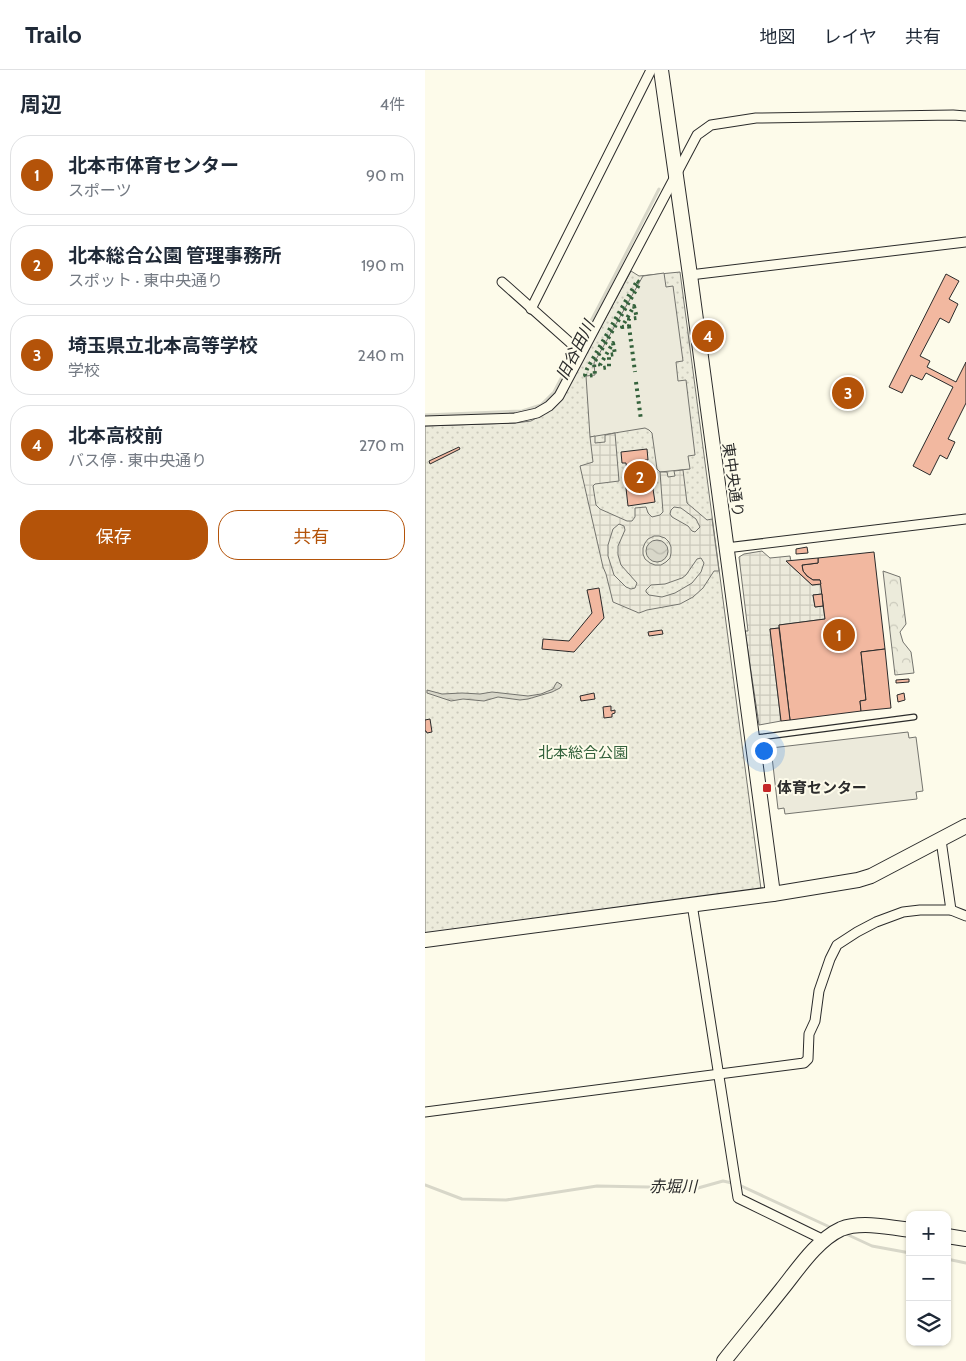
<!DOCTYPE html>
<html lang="ja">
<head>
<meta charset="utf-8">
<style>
	:root { --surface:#fff; --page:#f6f6f7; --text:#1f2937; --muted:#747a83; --line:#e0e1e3; --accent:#b45309 }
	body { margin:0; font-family:Cabin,"Noto Sans JP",sans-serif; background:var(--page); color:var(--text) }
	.controls { position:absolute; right:15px; bottom:15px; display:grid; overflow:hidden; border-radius:10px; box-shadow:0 1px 4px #0004 }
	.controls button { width:45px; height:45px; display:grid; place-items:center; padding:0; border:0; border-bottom:1px solid var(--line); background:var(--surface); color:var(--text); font:25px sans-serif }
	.you { position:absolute; left:338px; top:680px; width:18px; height:18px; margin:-12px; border:4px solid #fff; border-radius:50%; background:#1a73e8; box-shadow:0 0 0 8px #1a73e833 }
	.badge { display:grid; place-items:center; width:32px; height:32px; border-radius:50%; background:var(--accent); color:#fff; font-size:16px; font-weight:700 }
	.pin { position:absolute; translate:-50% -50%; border:2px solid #fff; box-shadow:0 1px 5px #0006 }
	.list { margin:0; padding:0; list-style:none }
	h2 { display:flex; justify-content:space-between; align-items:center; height:65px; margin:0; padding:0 20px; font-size:21px }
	h2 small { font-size:16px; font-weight:400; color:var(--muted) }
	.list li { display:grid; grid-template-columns:32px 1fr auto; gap:15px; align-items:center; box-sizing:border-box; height:80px; margin:0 10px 10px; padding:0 10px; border:1px solid var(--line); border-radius:20px }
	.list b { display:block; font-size:19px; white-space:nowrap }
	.list p { margin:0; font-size:16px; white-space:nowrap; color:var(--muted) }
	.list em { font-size:16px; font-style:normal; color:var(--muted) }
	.actions { display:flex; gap:10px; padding:15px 20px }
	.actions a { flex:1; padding:11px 0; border:1px solid var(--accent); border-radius:20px; text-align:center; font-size:18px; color:var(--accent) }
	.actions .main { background:var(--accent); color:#fff }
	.icon { flex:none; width:28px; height:28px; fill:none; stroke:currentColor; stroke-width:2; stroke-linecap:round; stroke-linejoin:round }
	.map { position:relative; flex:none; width:541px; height:1291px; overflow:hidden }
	header { display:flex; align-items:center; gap:30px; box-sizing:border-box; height:70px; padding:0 25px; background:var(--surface); border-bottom:1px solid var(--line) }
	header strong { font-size:24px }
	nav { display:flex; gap:28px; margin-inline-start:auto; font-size:18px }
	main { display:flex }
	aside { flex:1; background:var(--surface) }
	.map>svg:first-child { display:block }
	.forest { fill:url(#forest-crowns); stroke:#74746e }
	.park { fill:url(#park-dots); stroke:#74746e }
	.parking { fill:#eceadb; stroke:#74746e }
	.plaza { fill:url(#plaza-grid); stroke:#74746e; fill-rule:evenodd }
	.water { fill:url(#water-waves); stroke:#74746e }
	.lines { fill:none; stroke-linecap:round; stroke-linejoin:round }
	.stream { stroke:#d8d7c9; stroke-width:3 }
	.building { fill:#f2b8a0; stroke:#2b2b2b }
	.lane-casing { stroke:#2b2b2b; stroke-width:7 }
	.street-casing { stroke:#2b2b2b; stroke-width:11 }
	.secondary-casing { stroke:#2b2b2b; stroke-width:16 }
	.lane { stroke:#fdfbea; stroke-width:4.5 }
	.street { stroke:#fdfbea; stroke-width:9 }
	.secondary { stroke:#fdfbea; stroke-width:14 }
	.hedge { stroke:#34623c; stroke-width:4; stroke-dasharray:2.5 4; stroke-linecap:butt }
	.poi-dot { fill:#c62828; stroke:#fdfbea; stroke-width:2 }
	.labels { text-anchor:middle; stroke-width:4; stroke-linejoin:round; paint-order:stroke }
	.street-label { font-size:15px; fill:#2b2b2b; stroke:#fdfbea }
	.park-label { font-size:15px; fill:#34623c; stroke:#fdfbea }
	.poi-label { font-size:15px; font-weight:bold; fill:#2b2b2b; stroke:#fdfbea; text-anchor:start }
	.water-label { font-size:16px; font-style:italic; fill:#2b2b2b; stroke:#fdfbea }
</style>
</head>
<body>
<header>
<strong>Trailo</strong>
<nav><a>地図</a><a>レイヤ</a><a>共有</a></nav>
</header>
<main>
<aside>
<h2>周辺<small>4件</small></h2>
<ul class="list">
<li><span class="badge">1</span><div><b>北本市体育センター</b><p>スポーツ</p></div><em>90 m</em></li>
<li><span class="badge">2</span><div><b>北本総合公園 管理事務所</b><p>スポット · 東中央通り</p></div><em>190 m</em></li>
<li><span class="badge">3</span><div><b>埼玉県立北本高等学校</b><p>学校</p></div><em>240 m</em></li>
<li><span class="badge">4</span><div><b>北本高校前</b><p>バス停 · 東中央通り</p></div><em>270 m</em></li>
</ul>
<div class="actions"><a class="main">保存</a><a>共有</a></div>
</aside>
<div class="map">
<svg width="541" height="1291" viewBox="0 0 541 1291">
	<defs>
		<pattern id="forest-crowns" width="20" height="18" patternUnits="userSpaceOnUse" patternTransform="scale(1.25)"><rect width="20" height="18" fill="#ecebdb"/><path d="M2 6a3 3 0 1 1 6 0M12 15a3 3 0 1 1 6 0" fill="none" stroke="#cbcabc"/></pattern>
		<pattern id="park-dots" width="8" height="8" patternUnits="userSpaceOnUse" patternTransform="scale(1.25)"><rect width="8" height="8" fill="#ecebdb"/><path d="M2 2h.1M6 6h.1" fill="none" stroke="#cbcabc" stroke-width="1.8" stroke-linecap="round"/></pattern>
		<pattern id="plaza-grid" width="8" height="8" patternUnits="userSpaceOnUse" patternTransform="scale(1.25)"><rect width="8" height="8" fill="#eceadb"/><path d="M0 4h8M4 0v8" fill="none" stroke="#cbc9bc"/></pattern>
		<pattern id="water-waves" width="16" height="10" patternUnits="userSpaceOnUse" patternTransform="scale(1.25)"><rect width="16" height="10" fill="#d8d7c9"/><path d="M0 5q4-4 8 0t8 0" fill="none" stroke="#bab9ad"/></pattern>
	</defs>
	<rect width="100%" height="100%" fill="#fdfbea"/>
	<path class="forest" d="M458,501L475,507L481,554L475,562L478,572L486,582L489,603L470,605Z"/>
	<path class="park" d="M206,201L214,206L255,202L336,819L0,864V356L90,353L106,351L124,341L137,329Z"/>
	<g class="parking">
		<path d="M239,203L241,217L248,216L258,291L251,292L253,311L261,310L270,385L263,386L265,399L235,402L232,399L227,363L224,360L220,358L165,367L161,306L170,305L169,293L218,206Z"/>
		<path d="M483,662L484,668L491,667L498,721L491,722L492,729L360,744L359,738L353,739L346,678Z"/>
	</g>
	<g class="plaza">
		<path d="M190,363L194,411L170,414L168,416L171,435L175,439L202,451H207L210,447V438L221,437L223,443L227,447L235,445L238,442L235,402H242L243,407L250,406L249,401L258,400L262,433L282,450L287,449L294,501H289L278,518L268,527L255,534L222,540L214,543L188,532L181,504L178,497L155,396L168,392L165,367L170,366V373L180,372V365ZM249,437L256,438L271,449L275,457L270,462L267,461L263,456L247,447L245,444L246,440ZM194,454L199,456L200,460L193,476V485L196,495L212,513L210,518L206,519L201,517L189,505L183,486V475L188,459ZM229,466H234L240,468L244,472L246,477V483L245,488L241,492L236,495H230L225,493L220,489L218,484V478L220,473L223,469ZM276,488L279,493L276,502L267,513L250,523L237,527L224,525L221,522V520L226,515L240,514L257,508L261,505L272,489Z"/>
		<path d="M337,481L345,488L365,486L366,491L362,492L387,515L396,514L397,524L388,525L390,537L398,536L400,549L354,555V558L345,559L356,651L334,655L320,561H323L314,487L319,484Z"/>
	</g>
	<g class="water">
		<circle cx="232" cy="481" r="11"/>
		<path d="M132,612L137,615L135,618L127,622L103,629L95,630L73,627L59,631L38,629L26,631L2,623V620L17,624L37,623L55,624L67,622L103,626L116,624L128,619L130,615Z"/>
	</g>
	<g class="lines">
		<g class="stream">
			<path d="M0,345L97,341L116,335L129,322L190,205L234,119"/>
			<path d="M0,1115L37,1129L81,1130L172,1116L273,1118L298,1111L312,1114L409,1159"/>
			<path d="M419,1163L447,1176L485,1183"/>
			<path d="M522,1189L541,1193"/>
		</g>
	</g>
	<g class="building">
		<path d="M521,204L534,211L524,229L533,234L524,253L515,248L495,286L505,291L502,297L531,312L541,292V333L523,369L530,372L522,389L515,385L505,405L488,396L528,317L501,303L497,310L486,305L477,323L464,317Z"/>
		<path d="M34,377L35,379L5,394L4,391Z"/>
		<path d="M222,379L223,390H220L222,406H226L230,432L203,436L200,409H203L201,393H197L196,382Z"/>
		<path d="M382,477L383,483L371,484V479Z"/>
		<path d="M449,482L460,579L436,582L441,630L435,631L436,641L365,650L354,555L400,549L395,510H388L382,506L378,501L377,495L393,493V488Z"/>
		<path d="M393,488V493L377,495L378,501L382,506L388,510H395L396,514L387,515L361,491Z"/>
		<path d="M174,518L179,548L149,582L117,579L118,569L144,571L167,543L162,520Z"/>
		<path d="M397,524L398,536L390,537L388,525Z"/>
		<path d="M354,558L365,650L356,651L345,559Z"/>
		<path d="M237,560L238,564L224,566L223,562Z"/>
		<path d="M460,579L466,638L436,641L435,631L441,630L436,582Z"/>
		<path d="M484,609V612L471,613V610Z"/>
		<path d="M169,623L170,629L156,631L155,626Z"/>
		<path d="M479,623L480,630L473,632L472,625Z"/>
		<path d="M186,636V641L190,640V643L187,644V647L179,648L178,637Z"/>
		<path d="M5,649L7,662L2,663L1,661H0V650Z"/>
	</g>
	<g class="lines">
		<defs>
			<path id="lane" d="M329,668L489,647"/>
			<g id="street">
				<path d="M265,205L541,172"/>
				<path d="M77,212L150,277L157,280"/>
				<path d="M106,239L226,0"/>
				<path d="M0,351L90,348L112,343L124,336L134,326L272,65L286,55L331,48L528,45L541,46"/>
				<path d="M301,478L541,449"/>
				<path d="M516,770L526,840"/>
				<path d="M267,834L313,1128L399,1170"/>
				<path d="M0,1042L379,993L383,989L384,964L390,951L394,921L405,889L412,875L432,862L451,852L478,842L495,840H526L541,846"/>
			</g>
			<g id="secondary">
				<path d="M236,0L265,205L348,824"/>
				<path d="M0,870L348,824L433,810L446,806L541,756"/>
				<path d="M522,1166L541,1169"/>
				<path d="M299,1291C318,1267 338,1243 357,1219C373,1199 392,1170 416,1159C435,1151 465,1157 485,1160"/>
			</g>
		</defs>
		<use href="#lane" class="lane-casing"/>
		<use href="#street" class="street-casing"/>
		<use href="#secondary" class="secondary-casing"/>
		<use href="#lane" class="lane"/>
		<use href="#street" class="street"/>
		<use href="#secondary" class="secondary"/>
		<g class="hedge">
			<path d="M212,211L215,213L169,293L170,305L161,306L160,305L162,299Z"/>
			<path d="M209,236L212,248L204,249V256L197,257Z"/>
			<path d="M204,256L210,302"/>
			<path d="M188,273L190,284L184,285V297L178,298L175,295Z"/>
			<path d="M211,312L216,350"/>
		</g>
	</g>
	<rect class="poi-dot" x="337" y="713" width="10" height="10" rx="2.5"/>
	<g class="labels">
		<g class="street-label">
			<text transform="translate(308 410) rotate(82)" y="5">東中央通り</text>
		</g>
		<g class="park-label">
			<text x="158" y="688">北本総合公園</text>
		</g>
		<g class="poi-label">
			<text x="352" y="723">体育センター</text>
		</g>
		<g class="water-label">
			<text transform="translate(150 280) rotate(-63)" y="6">旧谷田川</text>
			<text x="248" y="1122">赤堀川</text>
		</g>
	</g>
</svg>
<div class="controls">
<button>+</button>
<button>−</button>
<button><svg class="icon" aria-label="layers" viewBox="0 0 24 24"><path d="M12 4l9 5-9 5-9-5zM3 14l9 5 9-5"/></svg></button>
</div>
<div class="you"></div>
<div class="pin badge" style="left:414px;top:565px">1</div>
<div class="pin badge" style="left:215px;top:407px">2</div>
<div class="pin badge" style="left:423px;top:323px">3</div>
<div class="pin badge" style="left:283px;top:266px">4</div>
</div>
</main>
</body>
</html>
